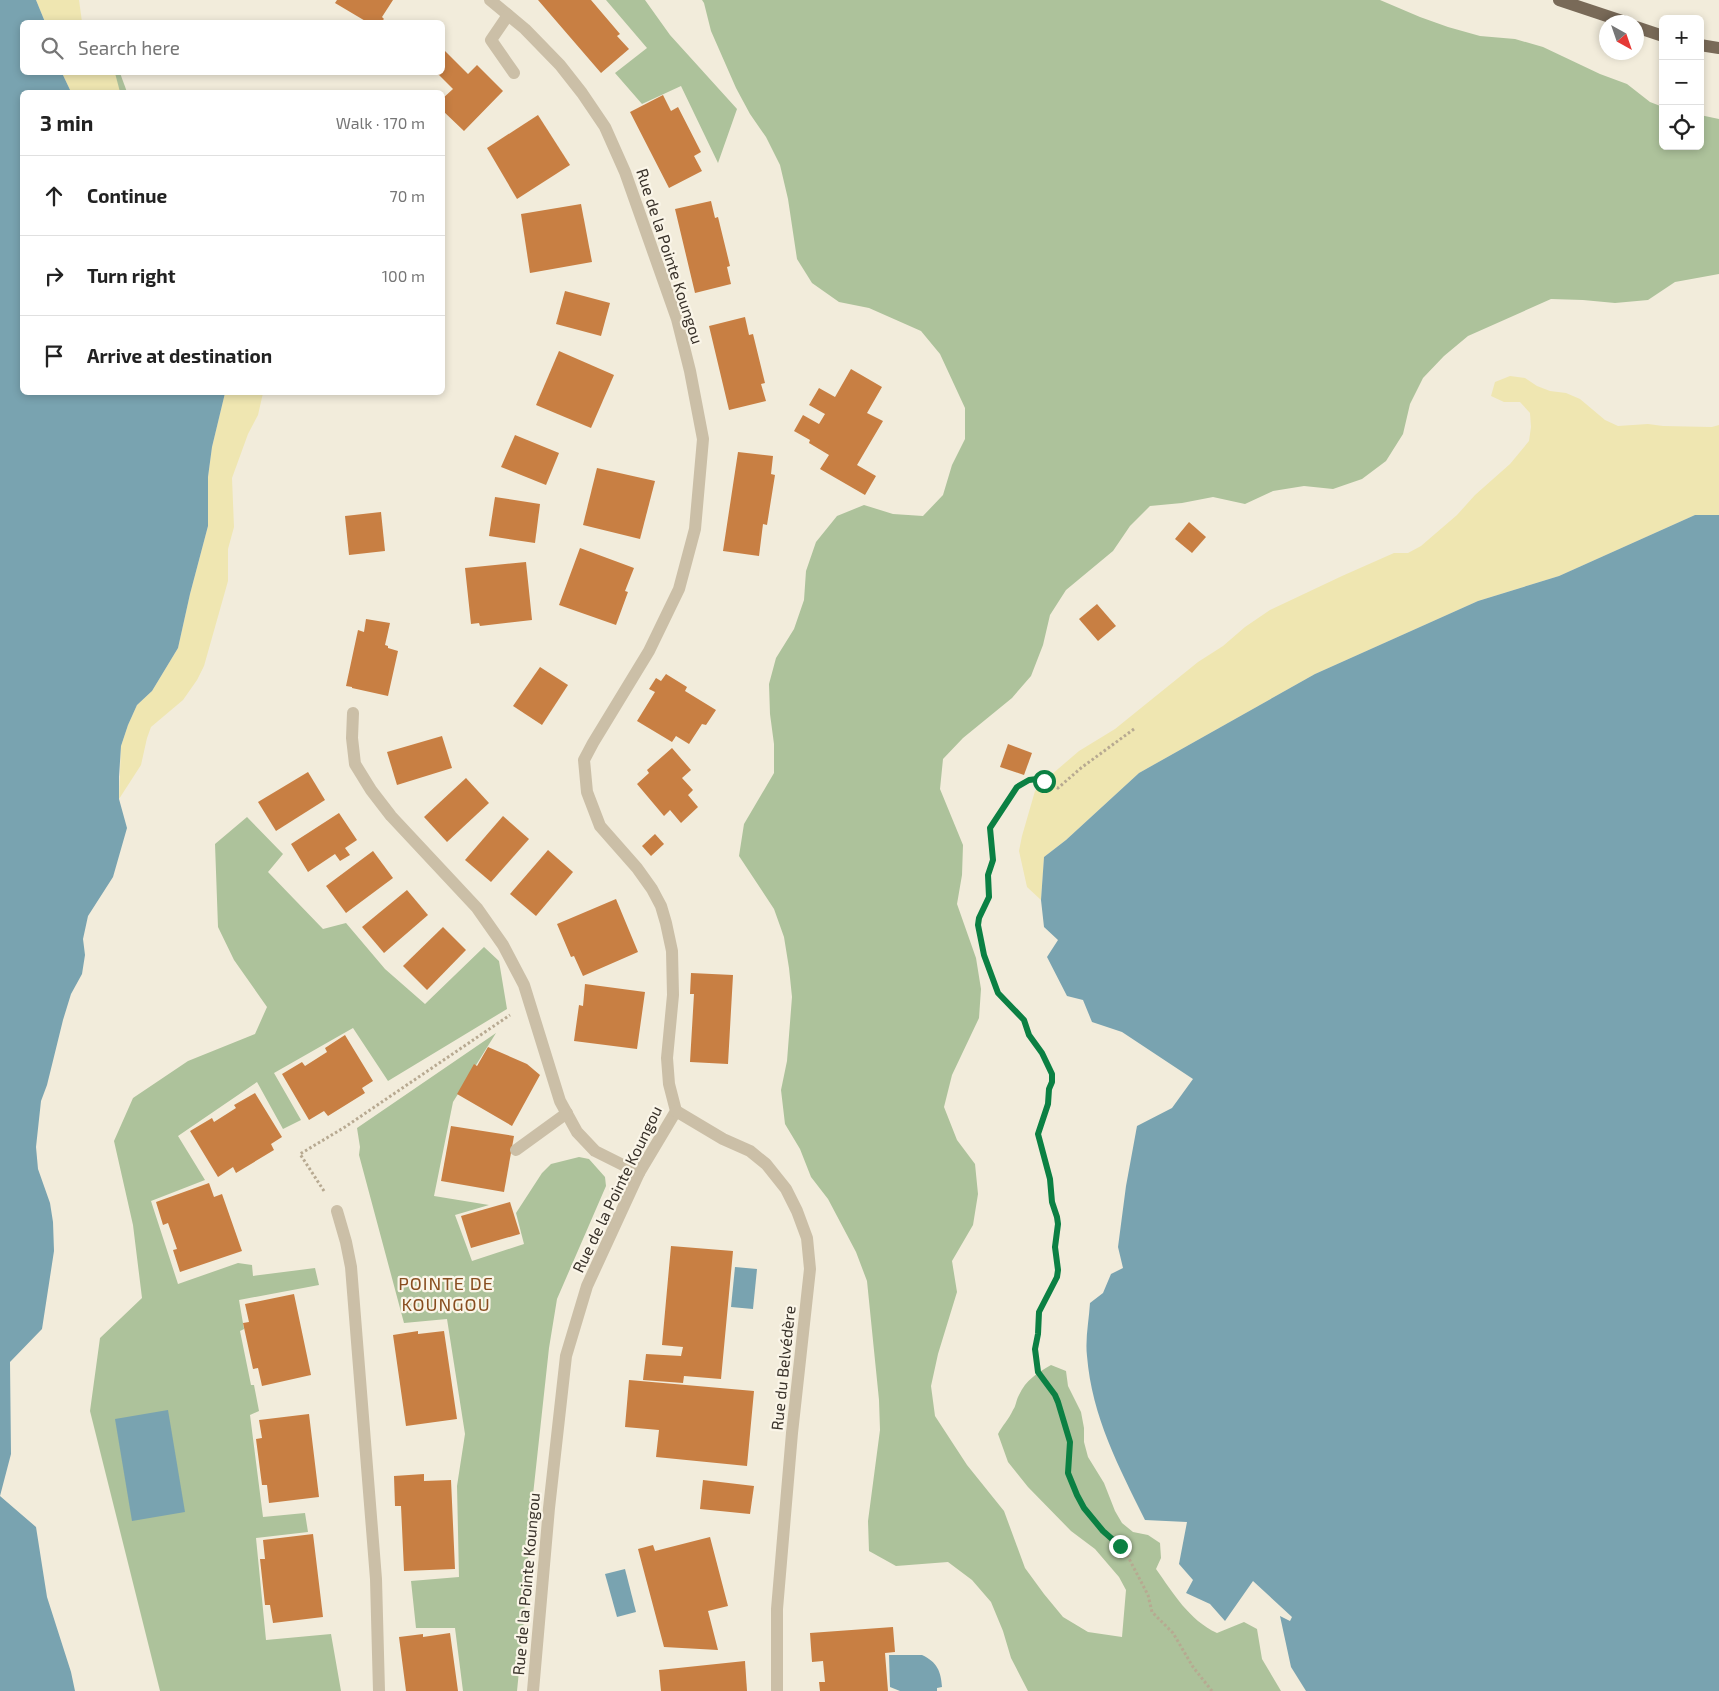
<!DOCTYPE html>
<html lang="en">
<head>
<meta charset="utf-8">
<style>
	:root { --surface:#fff; --page:#f2f2f2; --text:#222; --muted:#767676; --line:#e0e0e0 }
	body { margin:0; font-family:"Exo 2",sans-serif; background:var(--page); color:var(--text) }
	.controls { position:absolute; right:15px; top:15px; display:grid; overflow:hidden; border-radius:8px; box-shadow:0 2px 8px #0003 }
	.controls button { width:45px; height:45px; display:grid; place-items:center; padding:0; border:0; border-bottom:1px solid var(--line); background:var(--surface); color:var(--text); font:25px sans-serif }
	.compass { position:absolute; left:1599px; top:15px; width:45px; height:45px; border-radius:50%; background:var(--surface); box-shadow:0 2px 8px #0003; rotate:140deg }
	.stop { position:absolute; width:15px; height:15px; margin:-11px; border:4px solid #0b8043; border-radius:50%; background:#fff }
	.stop.end { background:#0b8043; border-color:#fff; box-shadow:0 1px 5px #0008 }
	.list { margin:0; padding:0; list-style:none }
	h2 { display:flex; justify-content:space-between; align-items:center; height:65px; margin:0; padding:0 20px; font-size:21px }
	h2 small { font-size:16px; font-weight:400; color:var(--muted) }
	.list li { display:grid; grid-template-columns:32px 1fr auto; gap:15px; align-items:center; box-sizing:border-box; height:80px; padding:0 20px; border-top:1px solid var(--line) }
	.list b { display:block; font-size:19px; white-space:nowrap }
	.list em { font-size:16px; font-style:normal; color:var(--muted) }
	.icon { flex:none; width:28px; height:28px; fill:none; stroke:currentColor; stroke-width:2; stroke-linecap:round; stroke-linejoin:round }
	.map { position:relative; flex:none; width:1719px; height:1691px; overflow:hidden }
	.search { position:absolute; background:var(--surface); box-shadow:0 2px 8px #0003; left:20px; top:20px; width:425px; height:55px; display:flex; align-items:center; gap:12px; box-sizing:border-box; padding:0 18px; border-radius:8px; color:var(--muted); font-size:19px }
	.panel { position:absolute; background:var(--surface); box-shadow:0 2px 8px #0003; left:20px; top:90px; width:425px; height:305px; border-radius:8px }
	.map>svg:first-child { display:block }
	.green { fill:#adc29b }
	.sand { fill:#efe6b1 }
	.water { fill:#79a3b0 }
	.building { fill:#c87f43 }
	.lines { fill:none; stroke-linecap:round; stroke-linejoin:round }
	.path { stroke:#b7a991; stroke-width:3; stroke-dasharray:2.5 2.5; stroke-linecap:butt }
	.minor { stroke:#cbbfa7; stroke-width:12 }
	.major { stroke:#796a58; stroke-width:12 }
	.route { stroke:#0b8043; stroke-width:6 }
	.labels { text-anchor:middle; stroke-width:4.5; stroke-linejoin:round; paint-order:stroke }
	.street-label { font-size:16px; fill:#373028; stroke:#faf5e8 }
	.neighbourhood-label { font-size:18px; letter-spacing:1px; fill:#884d1f; stroke:#faf5e8 }
</style>
</head>
<body>
<div class="map">
<svg width="1719" height="1691" viewBox="0 0 1719 1691">
	<rect width="100%" height="100%" fill="#f2ecdb"/>
	<g class="green">
		<path d="M606,0H645L670,35L737,109L718,163L681,86L642,104L615,73L647,48Z"/>
		<path d="M702,0H1380L1420,17L1448,27L1480,36L1515,39L1543,47L1600,74L1627,84L1650,102L1663,107V146H1700V115L1719,119V274L1675,282L1648,300L1615,303L1583,300L1551,299L1468,336L1444,356L1423,378L1410,404L1403,434L1386,461L1362,479L1333,489L1304,486L1273,491L1245,504L1213,497L1182,503L1150,506L1130,526L1113,551L1066,590L1050,615L1043,645L1031,676L1012,698L963,738L943,759L940,789L963,845L962,875L957,904L976,958L981,989L979,1018L952,1075L944,1107L957,1140L975,1164L978,1194L973,1225L952,1261L957,1292L938,1354L931,1386L935,1416L967,1465L1004,1511L1025,1568L1044,1594L1063,1617L1088,1632L1122,1637L1126,1590L1119,1577L1095,1549L1071,1531L1028,1487L1008,1462L998,1434C1002,1426 1009,1419 1013,1410C1016,1406 1016,1400 1019,1395C1026,1380 1037,1373 1051,1365L1066,1371L1068,1386L1081,1412L1084,1428V1442L1088,1457L1104,1483L1115,1511L1122,1523L1133,1532L1148,1535L1160,1543L1161,1558L1156,1569C1173,1593 1189,1620 1217,1633L1244,1622L1257,1629L1262,1659L1281,1691H1028L1011,1658L1003,1631L991,1602L972,1580L948,1562L896,1566L869,1551L868,1521L880,1430L879,1400L867,1281L856,1252L828,1199L811,1177L800,1149L785,1124L781,1090L787,1061L792,997L789,968L784,937L774,909L739,856L744,824L774,773V744L770,714L769,684L776,658L794,629L804,600L806,571L816,542L837,516L864,505L893,514L923,516L943,495L952,465L965,439V408L940,354L921,331L869,308L839,302L812,283L797,259L788,199L780,165L766,137L750,114L736,88L711,31L704,3Z"/>
		<path d="M105,73H120L127,92H111Z"/>
		<path d="M247,817L283,854L268,872L323,929L346,923L385,969L425,1004L484,947L499,961L507,1009L388,1081L353,1028L274,1073L301,1120L283,1129L257,1082L178,1136L205,1180L151,1201L178,1284L238,1263L252,1265L253,1276L315,1268L319,1285L239,1300L244,1329L240,1331L251,1385H254L259,1411L250,1415L263,1517L305,1513L308,1532L256,1538L266,1640L331,1634L341,1691H160L90,1411L100,1338L142,1298L133,1225L114,1141L133,1098L188,1061L255,1034L267,1007L234,960L218,927L215,844Z"/>
		<path d="M496,1033L453,1102L434,1196L489,1205L455,1215L472,1261L524,1244L516,1213L542,1173L551,1164L579,1157L589,1159L605,1177L606,1186L557,1299L549,1348L532,1504L523,1631L517,1691H463L455,1628H416L411,1581L459,1577L457,1486L465,1434L447,1319L404,1323L359,1155L360,1147L357,1128Z"/>
	</g>
	<g class="sand">
		<path d="M36,0H79L82,22H45Z"/>
		<path d="M62,73H115L120,92H71Z"/>
		<path d="M1510,376L1525,378L1537,386L1550,391L1566,393L1580,399L1605,420L1618,426L1648,424L1663,426L1712,427L1719,425V515H1695L1559,576L1478,601L1315,674L1139,773L1066,840L1044,857L1041,900L1027,887L1019,851L1022,836L1035,791L1044,781L1079,751L1115,729L1198,662L1223,646L1245,627L1270,610L1342,576L1394,553H1408L1421,546L1457,515L1475,495L1510,464L1529,441L1531,427L1530,413L1520,402H1504L1491,396L1495,382Z"/>
		<path d="M225,393H263L258,415L248,434L232,478L234,527L228,549V581L204,666L197,680L183,700L151,727L147,738L141,765L119,799L121,746L128,725L137,705L152,691L178,648L190,594L208,526V477L212,447Z"/>
	</g>
	<g class="water">
		<path d="M0,0H36L45,22H22V72L62,73L71,92H22V392L225,393L212,447L208,477V526L190,594L178,648L152,691L137,705L128,725L121,746L119,777V799L127,828L113,877L88,916L83,939L85,955L82,974L71,994L63,1020L47,1085L41,1101L36,1147L38,1169L50,1203L53,1222L54,1251L42,1329L10,1362L11,1454L0,1496L36,1527L47,1597L71,1672L75,1691H0Z"/>
		<path d="M1695,515H1719V1691H1306L1291,1667L1280,1616L1290,1621L1292,1617L1253,1581L1225,1621L1210,1604L1186,1593L1193,1580L1179,1564L1187,1522L1145,1520C1119,1467 1092,1417 1087,1356C1085,1339 1089,1320 1090,1303L1103,1293L1111,1274L1123,1268L1118,1247L1126,1186L1137,1126L1172,1108L1193,1079L1122,1032L1092,1022L1083,1000L1067,996L1047,957L1058,940L1044,927L1041,900L1044,857L1066,840L1139,773L1315,674L1478,601L1559,576Z"/>
		<path d="M735,1267L757,1269L753,1309L731,1307Z"/>
		<path d="M168,1410L185,1512L132,1521L115,1419Z"/>
		<path d="M625,1569L636,1612L617,1617L605,1574Z"/>
		<path d="M922,1655C937,1662 941,1671 942,1687L937,1688V1691H900L890,1687L889,1655Z"/>
	</g>
	<g class="building">
		<path d="M337,0H393L382,17L384,19L381,22H367L335,3Z"/>
		<path d="M538,0H591L620,34L617,36L629,49L601,73Z"/>
		<path d="M444,50L468,74L477,65L503,91L464,131L442,110V99L453,89L436,72H442V51Z"/>
		<path d="M663,95L671,111L678,107L701,152L694,156L702,171L669,188L630,112Z"/>
		<path d="M538,115L570,165L517,199L487,148Z"/>
		<path d="M711,201L715,218L718,217L730,266L727,267L731,284L695,293L675,209Z"/>
		<path d="M581,204L592,262L530,273L521,214Z"/>
		<path d="M565,291L610,303L601,336L556,324Z"/>
		<path d="M745,317L749,335L753,334L765,383L761,384L766,401L729,410L709,326Z"/>
		<path d="M559,351L614,375L591,428L536,405Z"/>
		<path d="M851,369L882,387L867,413L883,421L857,465L876,476L865,495L820,469L829,455L809,443L810,440L794,431L803,415L819,424L825,414L809,405L819,388L835,397Z"/>
		<path d="M515,435L559,453L546,485L501,467Z"/>
		<path d="M738,452L773,456L771,474L775,475L767,525L763,524L759,556L723,551Z"/>
		<path d="M597,468L655,481L640,539L583,525Z"/>
		<path d="M495,497L540,504L535,543L489,536Z"/>
		<path d="M381,512L385,551L349,555L345,516Z"/>
		<path d="M1189,522L1206,537L1192,553L1175,539Z"/>
		<path d="M580,548L634,568L625,591L628,592L616,625L559,605Z"/>
		<path d="M526,562L532,620L480,626L479,623L471,624L465,568Z"/>
		<path d="M1097,604L1116,626L1098,641L1079,619Z"/>
		<path d="M366,619L390,623L385,645L388,646V648L398,651L388,696L352,688V687L346,686L358,630L364,632Z"/>
		<path d="M540,667L568,685L542,725L513,706Z"/>
		<path d="M666,674L687,687L685,691L716,710L706,725L702,724L689,744L676,736L672,742L637,721L655,692L649,689L656,678L661,681Z"/>
		<path d="M442,736L452,768L397,785L387,752Z"/>
		<path d="M1008,744L1032,753L1024,775L1000,767Z"/>
		<path d="M672,748L691,770L682,778L693,790L688,795L698,807L681,823L670,810L664,816L637,784L649,773L647,770Z"/>
		<path d="M308,772L325,800L276,831L258,802Z"/>
		<path d="M466,778L489,803L447,842L424,817Z"/>
		<path d="M339,813L357,840L345,848L350,855L340,861L335,854L308,872L291,844Z"/>
		<path d="M503,816L529,839L491,882L465,860Z"/>
		<path d="M655,834L664,844L651,856L642,846Z"/>
		<path d="M548,850L573,872L536,916L510,894Z"/>
		<path d="M373,851L393,878L346,913L326,886Z"/>
		<path d="M407,890L428,915L384,953L362,927Z"/>
		<path d="M616,899L638,952L583,976L574,956L571,957L557,924Z"/>
		<path d="M443,927L466,950L427,990L403,966Z"/>
		<path d="M691,973L733,975L728,1064L690,1062L694,994H690Z"/>
		<path d="M585,984L645,992L637,1049L574,1041L579,1005L583,1006Z"/>
		<path d="M345,1035L373,1081L362,1088L365,1093L328,1116L324,1111L309,1120L282,1074L302,1062L305,1066L327,1052L325,1048Z"/>
		<path d="M488,1047L527,1064L540,1075L512,1126L457,1094L474,1064L477,1066Z"/>
		<path d="M255,1093L282,1137L271,1144L274,1150L236,1173L233,1167L218,1177L190,1131L212,1118L214,1122L236,1108L234,1105Z"/>
		<path d="M451,1126L514,1136L504,1192L441,1181Z"/>
		<path d="M209,1183L214,1197L222,1194L242,1251L180,1272L173,1250L177,1249L168,1223L163,1225L156,1202Z"/>
		<path d="M510,1202L520,1234L471,1248L461,1216Z"/>
		<path d="M671,1246L733,1251L721,1379L684,1376L683,1383L643,1380L646,1354L681,1356L683,1347L662,1345Z"/>
		<path d="M294,1294L311,1375L262,1386L258,1368L253,1369L243,1323L249,1322L245,1304Z"/>
		<path d="M418,1331V1334L444,1331L457,1419L406,1426L393,1335Z"/>
		<path d="M629,1380L754,1391L747,1466L656,1457L659,1430L625,1427Z"/>
		<path d="M309,1414L319,1497L269,1503L267,1485H262L256,1439L262,1438L259,1420Z"/>
		<path d="M424,1474V1481L451,1480L455,1569L404,1571L401,1506H395L394,1476Z"/>
		<path d="M703,1480L754,1486L750,1514L700,1509Z"/>
		<path d="M313,1534L323,1617L273,1623L270,1605H265L260,1559H265L263,1540Z"/>
		<path d="M710,1537L728,1606L708,1611L718,1650L664,1647L638,1549L653,1545L655,1551Z"/>
		<path d="M893,1627L895,1652L885,1653L888,1691H820L819,1682H825L823,1661L812,1662L810,1633Z"/>
		<path d="M450,1633L458,1691H406L399,1637L423,1634V1637Z"/>
		<path d="M745,1661L747,1691H661L659,1670Z"/>
	</g>
	<g class="lines">
		<g class="path">
			<path d="M1134,729L1081,768L1058,788L1037,779L1023,783L1017,787L998,814L990,828L993,860L988,875L989,897L979,917L978,925L984,955L998,993L1024,1020L1033,1042L1042,1053L1052,1074V1082L1049,1089L1048,1103L1038,1134L1050,1179L1052,1202L1057,1217L1058,1224L1055,1247L1058,1270L1057,1277L1039,1312L1038,1334L1035,1349L1038,1372L1055,1395L1058,1403L1070,1442L1068,1473L1084,1508L1108,1537L1125,1551L1148,1595L1152,1612L1173,1633L1193,1667L1212,1691"/>
			<path d="M324,1191L300,1154L345,1127L510,1015"/>
		</g>
		<g class="minor">
			<path d="M490,0L525,29L560,65L582,93L605,127L625,172L677,319L690,371L703,439L695,529L679,589L649,651L593,743L584,760L587,792L600,826L637,868L652,889L661,906L666,923L672,951L673,995L667,1058L669,1084L676,1111L639,1173L587,1286L566,1356L549,1508L533,1691"/>
			<path d="M508,15L491,40L514,73"/>
			<path d="M353,713L352,738L355,764L371,790L391,816L477,908L503,945L524,985L560,1101L577,1132L595,1151L639,1173"/>
			<path d="M676,1111L723,1139L750,1151L766,1164L786,1189L797,1211L807,1238L810,1269L792,1433L777,1609V1691"/>
			<path d="M516,1150L567,1113"/>
			<path d="M337,1211L346,1242L351,1267L376,1579L379,1691"/>
		</g>
		<g class="major">
			<path d="M1559,0L1625,22"/>
			<path d="M1636,27L1663,36"/>
			<path d="M1700,45L1719,48"/>
		</g>
	</g>
	<g class="lines">
		<path class="route" d="M1044,781L1037,779L1029,780L1017,787L990,828L993,860L988,875L989,897L979,918L978,925L984,955L998,993L1024,1020L1029,1035L1042,1053L1052,1074V1082L1049,1089L1048,1104L1038,1134L1050,1179L1052,1202L1057,1217L1058,1224L1055,1247L1058,1270L1057,1277L1039,1312L1038,1334L1035,1349L1038,1372L1055,1395L1058,1402L1070,1442L1068,1473L1077,1495L1084,1508L1103,1531L1120,1546"/>
	</g>
	<g class="labels">
		<g class="street-label">
			<text transform="translate(670 256) rotate(72)" y="6">Rue de la Pointe Koungou</text>
			<text transform="translate(617 1189) rotate(-64)" y="6">Rue de la Pointe Koungou</text>
			<text transform="translate(783 1368) rotate(-84)" y="6">Rue du Belvédère</text>
			<text transform="translate(526 1584) rotate(-85)" y="6">Rue de la Pointe Koungou</text>
		</g>
		<g class="neighbourhood-label">
			<text x="446" y="1290">POINTE DE<tspan x="446" dy="21">KOUNGOU</tspan></text>
		</g>
	</g>
</svg>
<div class="controls">
<button>+</button>
<button>−</button>
<button><svg class="icon" aria-label="locate" viewBox="0 0 24 24"><circle cx="12" cy="12" r="6"/><path d="M12 2v4M12 18v4M2 12h4M18 12h4"/></svg></button>
</div>
<svg class="compass" viewBox="-18 -18 36 36"><path d="M0-13l5 13h-10z" fill="#e53935"/><path d="M0 13l5-13h-10z" fill="#767676"/></svg>
<div class="stop" style="left:1044px;top:781px"></div>
<div class="stop end" style="left:1120px;top:1546px"></div>
<div class="search"><svg class="icon" aria-label="search" viewBox="0 0 24 24"><circle cx="10" cy="10" r="6"/><path d="M15 15l6 6"/></svg>Search here</div>
<section class="panel">
<h2>3 min<small>Walk · 170 m</small></h2>
<ul class="list">
<li><svg class="icon" aria-label="ahead" viewBox="0 0 24 24"><path d="M12 20V5M6 11l6-6 6 6"/></svg><div><b>Continue</b></div><em>70 m</em></li>
<li><svg class="icon" aria-label="right" viewBox="0 0 24 24"><path d="M7 20v-9h11M14 6l5 5-5 5"/></svg><div><b>Turn right</b></div><em>100 m</em></li>
<li><svg class="icon" aria-label="arrive" viewBox="0 0 24 24"><path d="M6 21V4h12l-3 4 3 4H6"/></svg><div><b>Arrive at destination</b></div></li>
</ul>
</section>
</div>
</body>
</html>
